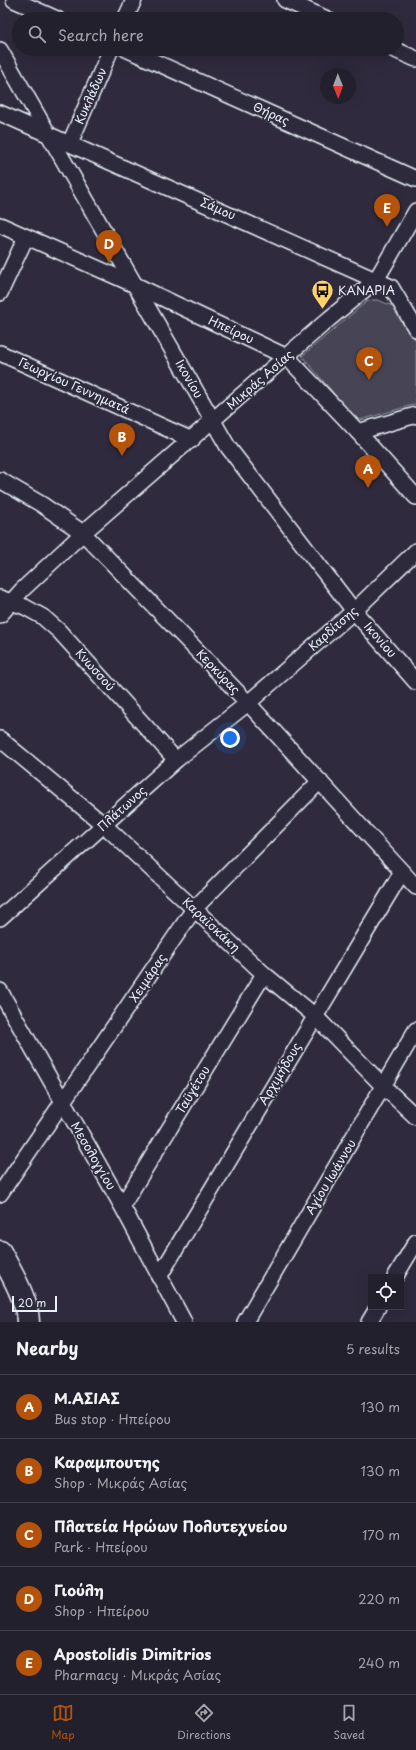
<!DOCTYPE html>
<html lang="en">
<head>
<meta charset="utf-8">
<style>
	:root { --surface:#23202e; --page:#2f2d3a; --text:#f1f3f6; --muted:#a3a3aa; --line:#403e4a; --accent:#b45309 }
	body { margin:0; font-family:"Playpen Sans",sans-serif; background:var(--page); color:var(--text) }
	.controls { position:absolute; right:12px; bottom:12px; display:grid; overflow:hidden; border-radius:0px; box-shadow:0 4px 16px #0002 }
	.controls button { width:36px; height:36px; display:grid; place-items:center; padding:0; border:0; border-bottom:1px solid var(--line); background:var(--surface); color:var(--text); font:20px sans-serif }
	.compass { position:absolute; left:320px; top:68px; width:36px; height:36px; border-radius:50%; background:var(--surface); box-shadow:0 4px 16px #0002; rotate:179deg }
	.scale { position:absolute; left:12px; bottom:10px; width:45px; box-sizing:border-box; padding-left:4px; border:2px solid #e8f1f8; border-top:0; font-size:11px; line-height:14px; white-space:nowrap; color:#e8f1f8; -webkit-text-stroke:3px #2f2a3d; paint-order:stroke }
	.you { position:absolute; left:230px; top:738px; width:14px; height:14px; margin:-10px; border:3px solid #fff; border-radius:50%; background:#1a73e8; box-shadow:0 0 0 6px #1a73e833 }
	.badge { display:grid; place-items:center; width:26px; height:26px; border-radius:50%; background:var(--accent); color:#fff; font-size:13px; font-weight:700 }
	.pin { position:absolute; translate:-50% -33px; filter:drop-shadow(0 1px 2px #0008) }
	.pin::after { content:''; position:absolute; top:21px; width:14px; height:12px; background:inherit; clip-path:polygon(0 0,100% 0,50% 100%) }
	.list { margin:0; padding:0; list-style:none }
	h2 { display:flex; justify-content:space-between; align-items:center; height:52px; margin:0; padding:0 16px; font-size:17px }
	h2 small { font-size:13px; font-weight:400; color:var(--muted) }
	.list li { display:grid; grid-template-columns:26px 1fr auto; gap:12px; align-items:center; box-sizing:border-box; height:64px; padding:0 16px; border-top:1px solid var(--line) }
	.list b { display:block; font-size:15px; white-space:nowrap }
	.list p { margin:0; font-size:13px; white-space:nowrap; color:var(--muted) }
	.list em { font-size:13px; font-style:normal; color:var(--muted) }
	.icon { flex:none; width:22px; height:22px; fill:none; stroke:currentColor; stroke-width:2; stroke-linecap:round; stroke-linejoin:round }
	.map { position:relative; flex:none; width:416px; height:1322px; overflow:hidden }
	.search { position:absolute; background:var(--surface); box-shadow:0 4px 16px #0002; left:12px; right:12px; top:12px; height:44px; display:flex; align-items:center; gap:10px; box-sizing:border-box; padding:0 14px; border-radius:22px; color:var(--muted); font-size:15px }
	.sheet { height:372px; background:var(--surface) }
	nav { display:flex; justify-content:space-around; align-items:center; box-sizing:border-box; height:56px; border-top:1px solid var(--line); background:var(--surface); font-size:11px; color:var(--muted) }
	nav a { display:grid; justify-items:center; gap:2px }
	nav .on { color:var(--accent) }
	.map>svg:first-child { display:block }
	.green { fill:#464455; stroke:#979aa6 }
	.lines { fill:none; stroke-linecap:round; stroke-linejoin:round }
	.street-casing { stroke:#e8f1f8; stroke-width:18 }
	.secondary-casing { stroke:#e8f1f8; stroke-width:25 }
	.street { stroke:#2f2a3d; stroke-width:15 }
	.secondary { stroke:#2f2a3d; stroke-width:22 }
	.labels { text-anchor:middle; stroke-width:3.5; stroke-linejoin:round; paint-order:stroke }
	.street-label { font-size:12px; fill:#e8f1f8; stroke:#2f2a3d }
	.poi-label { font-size:12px; fill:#e8f1f8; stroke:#2f2a3d; text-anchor:start }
</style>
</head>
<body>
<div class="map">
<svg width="416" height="1322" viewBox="0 0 416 1322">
	<rect width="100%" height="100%" fill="#2f2a3d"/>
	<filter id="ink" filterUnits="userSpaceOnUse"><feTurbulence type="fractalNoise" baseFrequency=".025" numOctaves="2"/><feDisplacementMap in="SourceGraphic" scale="8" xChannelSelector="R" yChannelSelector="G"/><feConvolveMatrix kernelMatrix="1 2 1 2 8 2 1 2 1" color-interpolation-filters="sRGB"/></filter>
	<g filter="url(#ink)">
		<path class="green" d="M372,300H378L395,307L400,312L416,341V404L357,421L302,356L366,302Z"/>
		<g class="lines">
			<defs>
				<g id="street">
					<path d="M14,0L57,19"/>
					<path d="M285,0L327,19"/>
					<path d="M125,19L134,0"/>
					<path d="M126,49L416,179"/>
					<path d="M393,49L416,59"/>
					<path d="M0,50L228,447L354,611L416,682"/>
					<path d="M0,113L391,287L416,329"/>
					<path d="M70,143L111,49"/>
					<path d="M0,225L135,285L287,357L358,432L416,497"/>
					<path d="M0,293L26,237"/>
					<path d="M0,353L192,440"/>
					<path d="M358,432L416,415"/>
					<path d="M0,480L41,504L83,533L248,703L416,887"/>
					<path d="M0,598L25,607L43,617L59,631L176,760"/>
					<path d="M0,615L22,590L83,533L329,319L376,280L416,211"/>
					<path d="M0,739L104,825L264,974L315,1016L384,1087L416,1117"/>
					<path d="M0,918L176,760L248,703L354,611L416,551"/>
					<path d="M0,991L122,1206L184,1322"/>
					<path d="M0,1194L194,909L320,781"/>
					<path d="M122,1206L264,974"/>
					<path d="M159,1277L402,872"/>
					<path d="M395,1277L416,1242"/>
					<path d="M245,1322L416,1030"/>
					<path d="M369,1322L378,1307"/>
				</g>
				<path id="secondary" d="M0,1252C10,1271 28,1300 28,1322"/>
			</defs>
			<use href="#street" class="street-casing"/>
			<use href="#secondary" class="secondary-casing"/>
			<use href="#street" class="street"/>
			<use href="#secondary" class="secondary"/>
		</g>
	</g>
	<defs>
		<symbol id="bus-pin" viewBox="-11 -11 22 30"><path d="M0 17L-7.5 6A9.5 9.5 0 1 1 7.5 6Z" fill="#ffd166" stroke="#2f2a3d"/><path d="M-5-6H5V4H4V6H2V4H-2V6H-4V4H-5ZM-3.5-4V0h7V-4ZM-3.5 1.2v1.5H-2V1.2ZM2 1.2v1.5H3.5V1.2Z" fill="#111"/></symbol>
	</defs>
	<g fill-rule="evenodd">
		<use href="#bus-pin" x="310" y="278" width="25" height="34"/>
	</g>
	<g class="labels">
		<g class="street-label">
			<text transform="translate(91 96) rotate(-66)" y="4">Κυκλάδων</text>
			<text transform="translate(271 114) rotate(24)" y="4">Θήρας</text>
			<text transform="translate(218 209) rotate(24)" y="4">Σάμου</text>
			<text transform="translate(231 330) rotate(25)" y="4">Ηπείρου</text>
			<text transform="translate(189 379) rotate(60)" y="4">Ικονίου</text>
			<text transform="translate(260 380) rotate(-41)" y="4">Μικράς Ασίας</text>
			<text transform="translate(74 386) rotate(24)" y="4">Γεωργίου Γεννηματά</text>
			<text transform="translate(333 629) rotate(-41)" y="4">Καρδίτσης</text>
			<text transform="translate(380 640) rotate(49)" y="4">Ικονίου</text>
			<text transform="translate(95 670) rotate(48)" y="4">Κνωσσού</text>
			<text transform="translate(218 672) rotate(46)" y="4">Κερκύρας</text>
			<text transform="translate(122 809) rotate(-42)" y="4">Πλάτωνος</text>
			<text transform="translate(211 925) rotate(43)" y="4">Καραϊσκάκη</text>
			<text transform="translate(148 978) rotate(-56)" y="4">Χειμάρας</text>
			<text transform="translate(280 1074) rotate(-59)" y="4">Αρχιμήδους</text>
			<text transform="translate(193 1090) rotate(-59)" y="4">Ταϋγέτου</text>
			<text transform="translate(93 1156) rotate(60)" y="4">Μεσολογγίου</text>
			<text transform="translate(331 1177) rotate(-59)" y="4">Αγίου Ιωάννου</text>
		</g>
		<g class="poi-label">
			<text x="338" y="295">ΚΑΝΑΡΙΑ</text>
		</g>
	</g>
</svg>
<div class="controls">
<button><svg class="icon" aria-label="locate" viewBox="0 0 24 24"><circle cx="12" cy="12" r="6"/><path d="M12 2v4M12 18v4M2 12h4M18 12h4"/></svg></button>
</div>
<svg class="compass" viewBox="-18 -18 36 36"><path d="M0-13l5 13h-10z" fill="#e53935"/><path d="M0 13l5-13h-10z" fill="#a3a3aa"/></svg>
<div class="scale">20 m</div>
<div class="you"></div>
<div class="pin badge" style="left:368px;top:488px">A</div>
<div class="pin badge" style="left:122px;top:456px">B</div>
<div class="pin badge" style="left:369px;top:380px">C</div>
<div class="pin badge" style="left:109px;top:263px">D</div>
<div class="pin badge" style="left:387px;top:227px">E</div>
<div class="search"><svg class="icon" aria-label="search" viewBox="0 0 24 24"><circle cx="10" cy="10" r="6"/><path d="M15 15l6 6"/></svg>Search here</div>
</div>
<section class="sheet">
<h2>Nearby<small>5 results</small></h2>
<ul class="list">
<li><span class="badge">A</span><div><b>Μ.ΑΣΙΑΣ</b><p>Bus stop · Ηπείρου</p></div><em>130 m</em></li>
<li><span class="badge">B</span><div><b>Καραμπουτης</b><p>Shop · Μικράς Ασίας</p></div><em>130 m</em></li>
<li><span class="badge">C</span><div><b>Πλατεία Ηρώων Πολυτεχνείου</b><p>Park · Ηπείρου</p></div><em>170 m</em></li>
<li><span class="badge">D</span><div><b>Γιούλη</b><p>Shop · Ηπείρου</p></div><em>220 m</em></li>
<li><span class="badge">E</span><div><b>Apostolidis Dimitrios</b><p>Pharmacy · Μικράς Ασίας</p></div><em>240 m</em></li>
</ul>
</section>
<nav>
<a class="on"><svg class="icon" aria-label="map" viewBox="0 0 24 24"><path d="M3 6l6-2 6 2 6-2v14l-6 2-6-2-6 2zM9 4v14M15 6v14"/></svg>Map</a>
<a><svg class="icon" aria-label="directions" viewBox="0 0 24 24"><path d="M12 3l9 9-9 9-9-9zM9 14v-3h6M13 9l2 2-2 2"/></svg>Directions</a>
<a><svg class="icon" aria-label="saved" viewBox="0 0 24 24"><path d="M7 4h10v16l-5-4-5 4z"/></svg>Saved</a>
</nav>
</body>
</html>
